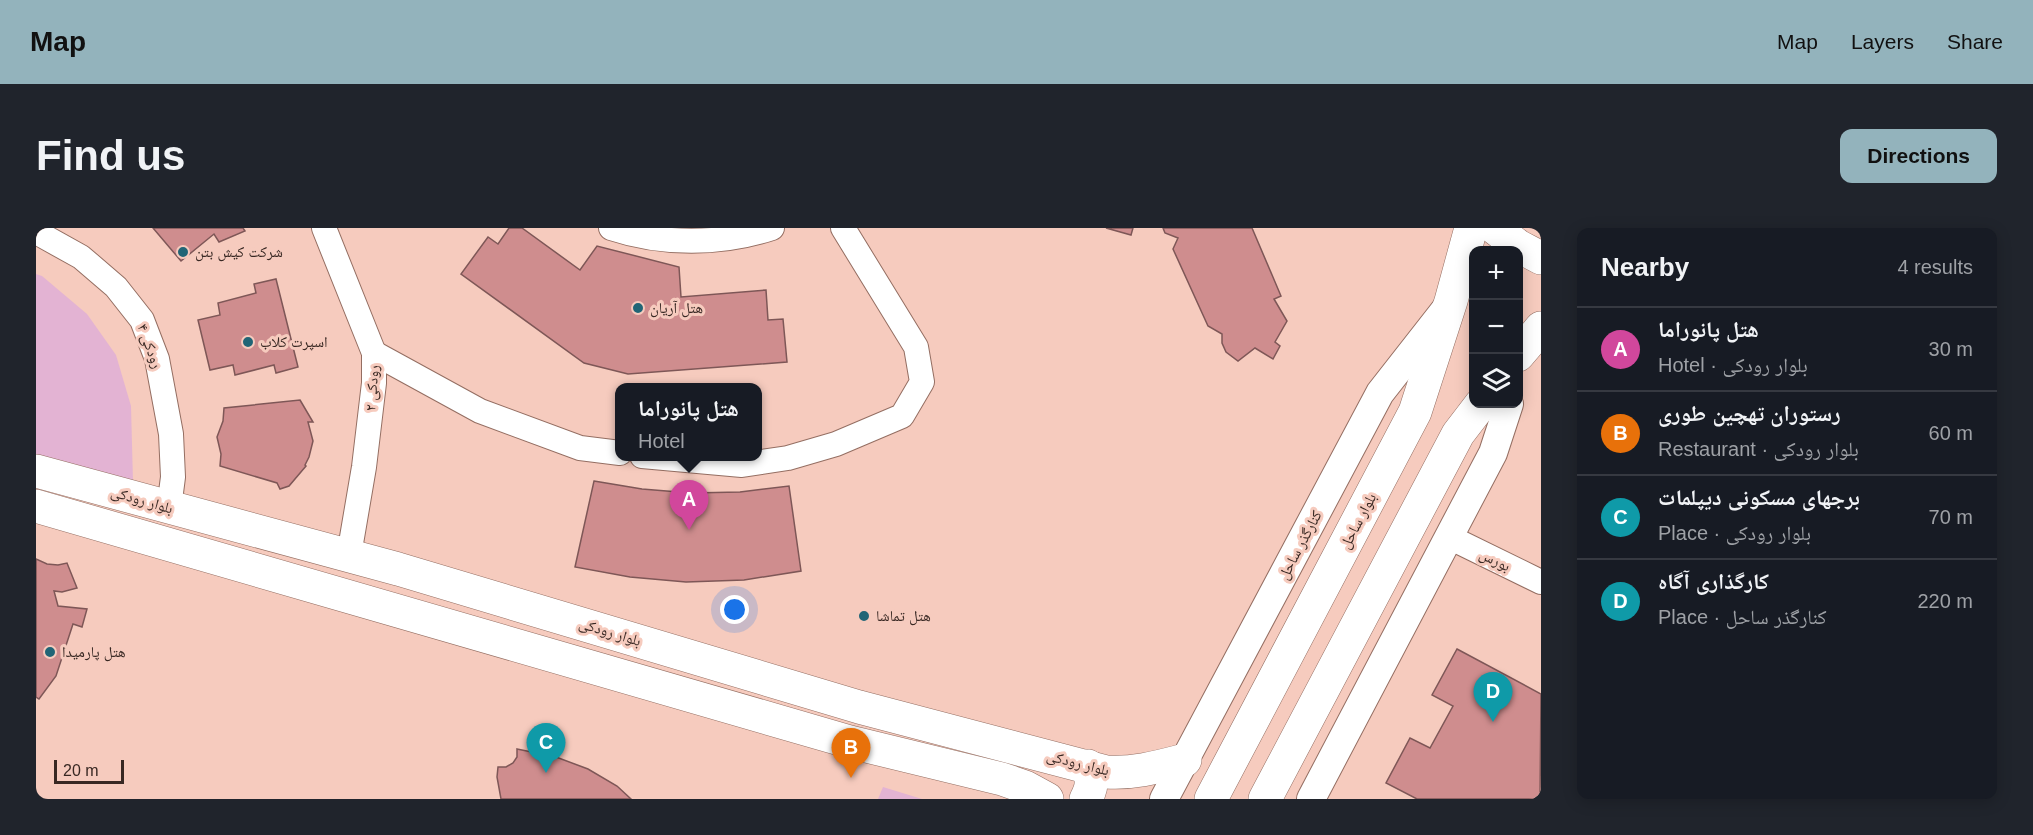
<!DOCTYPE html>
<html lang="en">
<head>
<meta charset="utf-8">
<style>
	:root { --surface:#171b24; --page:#20242c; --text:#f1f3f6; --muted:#9ea1a6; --line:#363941; --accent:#93b3bc }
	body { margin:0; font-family:Helvetica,"Noto Naskh Arabic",sans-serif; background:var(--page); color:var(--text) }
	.controls { position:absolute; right:18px; top:18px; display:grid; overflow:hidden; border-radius:12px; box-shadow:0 3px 15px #0003 }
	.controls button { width:54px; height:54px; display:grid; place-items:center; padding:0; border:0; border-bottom:2px solid var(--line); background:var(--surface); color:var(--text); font:30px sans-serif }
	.scale { position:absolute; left:18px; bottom:15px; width:70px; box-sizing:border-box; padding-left:6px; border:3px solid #382823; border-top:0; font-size:16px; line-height:21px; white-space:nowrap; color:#382823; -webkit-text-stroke:4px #f6cbbe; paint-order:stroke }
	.you { position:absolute; left:699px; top:382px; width:21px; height:21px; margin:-15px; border:4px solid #fff; border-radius:50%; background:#1a73e8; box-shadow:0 0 0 9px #1a73e833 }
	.badge { display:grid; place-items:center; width:39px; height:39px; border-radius:50%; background:var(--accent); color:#fff; font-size:20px; font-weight:700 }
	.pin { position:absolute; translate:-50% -50px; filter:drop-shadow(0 2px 3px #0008) }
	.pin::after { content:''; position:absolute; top:32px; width:21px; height:18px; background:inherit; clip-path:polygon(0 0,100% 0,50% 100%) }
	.popup { position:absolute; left:579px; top:155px; width:147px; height:78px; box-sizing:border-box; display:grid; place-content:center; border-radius:12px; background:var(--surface); filter:drop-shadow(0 2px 4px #0005); font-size:20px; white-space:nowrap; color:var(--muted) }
	.popup b { font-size:22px; color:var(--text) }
	.popup::after { content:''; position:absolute; left:50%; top:100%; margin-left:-12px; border:12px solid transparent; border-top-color:var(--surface) }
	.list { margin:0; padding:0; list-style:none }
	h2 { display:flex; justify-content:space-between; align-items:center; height:78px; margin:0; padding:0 24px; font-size:26px }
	h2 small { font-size:20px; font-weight:400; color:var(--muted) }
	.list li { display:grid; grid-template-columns:39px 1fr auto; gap:18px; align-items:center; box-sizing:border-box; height:84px; padding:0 24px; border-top:2px solid var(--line) }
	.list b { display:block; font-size:22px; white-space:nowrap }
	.list p { margin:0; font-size:20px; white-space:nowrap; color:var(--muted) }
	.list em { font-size:20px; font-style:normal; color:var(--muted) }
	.icon { flex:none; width:33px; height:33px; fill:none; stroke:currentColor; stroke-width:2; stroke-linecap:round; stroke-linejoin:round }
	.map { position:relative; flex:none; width:1505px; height:571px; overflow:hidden; border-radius:12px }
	header { display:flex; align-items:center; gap:36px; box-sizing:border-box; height:84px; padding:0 30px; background:var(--accent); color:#111 }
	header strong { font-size:28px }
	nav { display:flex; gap:33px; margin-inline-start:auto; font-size:21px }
	.intro { display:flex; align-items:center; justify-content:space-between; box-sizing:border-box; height:144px; padding:0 36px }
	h1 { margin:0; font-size:42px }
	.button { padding:15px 27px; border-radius:12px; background:var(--accent); color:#111; font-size:21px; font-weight:700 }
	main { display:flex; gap:36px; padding:0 36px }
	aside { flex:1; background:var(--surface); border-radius:12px; box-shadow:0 3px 15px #0003 }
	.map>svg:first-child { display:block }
	.green { fill:#e3b3d3 }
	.building { fill:#cf8d8e; stroke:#7e5757; stroke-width:1.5 }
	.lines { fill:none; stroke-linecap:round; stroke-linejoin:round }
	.minor-casing { stroke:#946e62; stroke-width:26 }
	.tertiary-casing { stroke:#946e62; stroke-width:30 }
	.primary-casing { stroke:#946e62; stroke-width:34 }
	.minor { stroke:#fff; stroke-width:24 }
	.tertiary { stroke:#fff; stroke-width:28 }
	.primary { stroke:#fff; stroke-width:33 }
	.poi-dot { fill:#216576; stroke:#f6cbbe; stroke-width:2 }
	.labels { text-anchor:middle; stroke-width:6; stroke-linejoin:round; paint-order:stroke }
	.poi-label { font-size:15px; fill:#382823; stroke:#f6cbbe; text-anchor:start }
	.street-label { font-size:15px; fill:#382823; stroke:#f6cbbe }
</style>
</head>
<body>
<header>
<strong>Map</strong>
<nav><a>Map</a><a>Layers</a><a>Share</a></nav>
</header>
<div class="intro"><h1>Find us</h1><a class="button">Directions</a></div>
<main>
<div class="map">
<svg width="1505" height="571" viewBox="0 0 1505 571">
	<rect width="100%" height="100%" fill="#f6cbbe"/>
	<g class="green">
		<path d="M0,46L6,48L51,86L80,127L95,178L97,254L0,227Z"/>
		<path d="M847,559L886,571H842Z"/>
	</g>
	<g class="building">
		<path d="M117,0H207L209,3L183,14L178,6L145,33Z"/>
		<path d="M473,0H486L544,42L561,18L643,39L645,69L730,62L732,92L747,91L751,134L592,146L548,135L425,46L452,9L462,16Z"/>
		<path d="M1070,0H1097L1095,7Z"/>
		<path d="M1127,0H1216L1245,68L1238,71L1251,93L1239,114L1244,118L1237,131L1219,120L1202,133L1190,124L1186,115V106L1172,98L1137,21L1142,10L1129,5Z"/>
		<path d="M240,51L262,139L240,145L238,137L199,147L197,137L174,142L162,92L184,87L182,75L220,65L218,56Z"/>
		<path d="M264,172L277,194H272L277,213L273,229L269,237L270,238L253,258L244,261L241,255L184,238L185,226L181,209L187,193L188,180Z"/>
		<path d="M558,253L606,261L655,265L704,264L753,258L765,343L708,352L650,354L594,349L539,339Z"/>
		<path d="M0,331L11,336L22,337L31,335L41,360L26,364L18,363L22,378L51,381L46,399L37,396L20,448L3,471L0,469Z"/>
		<path d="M1421,421L1505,466L1504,571H1381L1350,555L1374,510L1394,520L1417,478L1396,467Z"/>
		<path d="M481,521L520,529L552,541L581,558L595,571H465L461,549L462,539H470L477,535L481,529Z"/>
	</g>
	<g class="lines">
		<defs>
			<g id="minor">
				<path d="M288,0L338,125V155L328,239L313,327"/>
				<path d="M575,0C626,17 685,17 736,0"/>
				<path d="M0,4L45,29L80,59L106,92L121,131L135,206L137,249L133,280"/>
				<path d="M338,125L444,183L544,220L584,225"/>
				<path d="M606,228L706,237L752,230L800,216L866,188L886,154L880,119L807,0"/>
				<path d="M1413,309L1505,354"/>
			</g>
			<g id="tertiary">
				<path d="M1128,571L1344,165L1409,82"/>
				<path d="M1275,571L1457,225L1473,176"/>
			</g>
			<g id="primary">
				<path d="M1459,0L1482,18L1505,30"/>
				<path d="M1482,127L1505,100"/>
				<path d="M0,243L362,341L823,479L1070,544C1097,546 1122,539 1149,532"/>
				<path d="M0,278L814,514L966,551L989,559L1011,571"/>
				<path d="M1050,571C1057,558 1056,552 1052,538"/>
				<path d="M1175,571L1379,184L1415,73L1435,0"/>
				<path d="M1229,571L1422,206L1445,176"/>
			</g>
		</defs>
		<use href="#minor" class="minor-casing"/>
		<use href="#tertiary" class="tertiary-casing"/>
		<use href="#primary" class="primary-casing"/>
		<use href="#minor" class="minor"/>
		<use href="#tertiary" class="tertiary"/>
		<use href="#primary" class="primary"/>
	</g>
	<g class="poi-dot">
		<circle cx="147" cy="24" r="6"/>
		<circle cx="602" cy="80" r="6"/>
		<circle cx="212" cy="114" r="6"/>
		<circle cx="828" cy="388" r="6"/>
		<circle cx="14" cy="424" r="6"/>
	</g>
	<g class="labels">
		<g class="poi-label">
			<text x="159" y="29">شرکت کیش بتن</text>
			<text x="614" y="85">هتل آریان</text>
			<text x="224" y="119">اسپرت کلاب</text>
			<text x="840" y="393">هتل تماشا</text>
			<text x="26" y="429">هتل پارمیدا</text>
		</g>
		<g class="street-label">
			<text transform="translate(114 118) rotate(70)" y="5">رودکی ۴</text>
			<text transform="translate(336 160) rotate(-86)" y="5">رودکی ۲</text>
			<text transform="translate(106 272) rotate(16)" y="5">بلوار رودکی</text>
			<text transform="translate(1322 293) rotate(-62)" y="5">بلوار ساحل</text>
			<text transform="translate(1264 317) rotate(-62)" y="5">کنارگذر ساحل</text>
			<text transform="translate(1459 332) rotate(26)" y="5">بورس</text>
			<text transform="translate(574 404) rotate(17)" y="5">بلوار رودکی</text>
			<text transform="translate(1042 535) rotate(14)" y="5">بلوار رودکی</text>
		</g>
	</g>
</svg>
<div class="controls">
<button>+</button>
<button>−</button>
<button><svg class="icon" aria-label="layers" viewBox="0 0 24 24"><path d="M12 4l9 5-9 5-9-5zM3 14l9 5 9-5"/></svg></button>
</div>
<div class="scale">20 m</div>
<div class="you"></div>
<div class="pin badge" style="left:653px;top:302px;background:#d1479c">A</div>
<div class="popup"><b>هتل پانوراما</b>Hotel</div>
<div class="pin badge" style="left:815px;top:550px;background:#e8710a">B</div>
<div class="pin badge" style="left:510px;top:545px;background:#0f9aa8">C</div>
<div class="pin badge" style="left:1457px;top:494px;background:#0f9aa8">D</div>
</div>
<aside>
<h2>Nearby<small>4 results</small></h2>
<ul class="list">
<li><span class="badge" style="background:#d1479c">A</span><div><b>هتل پانوراما</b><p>Hotel · بلوار رودکی</p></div><em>30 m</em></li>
<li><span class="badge" style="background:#e8710a">B</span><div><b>رستوران تهچین طوری</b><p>Restaurant · بلوار رودکی</p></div><em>60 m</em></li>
<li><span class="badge" style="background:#0f9aa8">C</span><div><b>برجهای مسکونی دیپلمات</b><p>Place · بلوار رودکی</p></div><em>70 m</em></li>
<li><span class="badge" style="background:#0f9aa8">D</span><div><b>کارگذاری آگاه</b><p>Place · کنارگذر ساحل</p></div><em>220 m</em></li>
</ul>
</aside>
</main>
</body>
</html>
